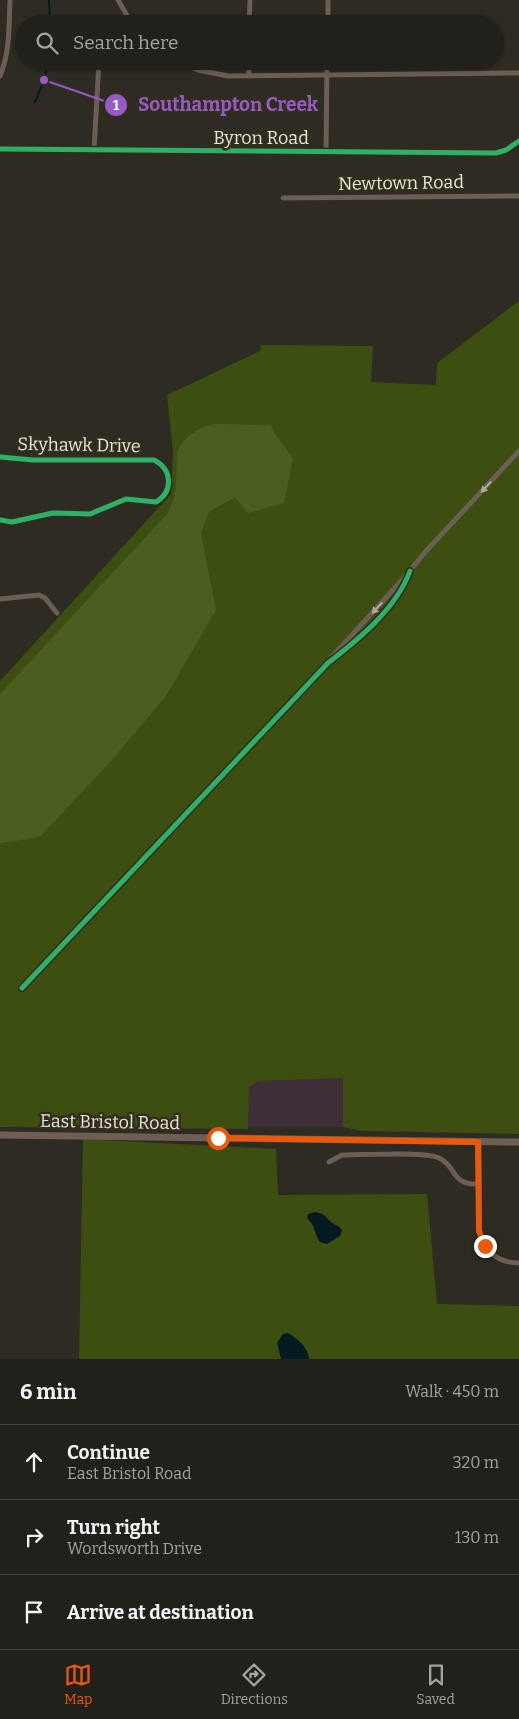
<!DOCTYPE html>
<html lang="en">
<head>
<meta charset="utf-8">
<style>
	:root { --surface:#22201a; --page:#2e2d27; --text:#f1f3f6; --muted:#a2a3a2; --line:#3f3e39; --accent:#ea580c }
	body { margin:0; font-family:Bitter,serif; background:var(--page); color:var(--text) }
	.stop { position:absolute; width:15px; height:15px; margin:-11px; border:4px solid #ea580c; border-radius:50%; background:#fff }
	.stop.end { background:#ea580c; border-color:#fff; box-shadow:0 1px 5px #0008 }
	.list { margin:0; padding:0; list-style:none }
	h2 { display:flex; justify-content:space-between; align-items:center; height:65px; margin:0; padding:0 20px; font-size:21px }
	h2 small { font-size:16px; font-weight:400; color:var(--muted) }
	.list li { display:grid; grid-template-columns:32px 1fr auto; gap:15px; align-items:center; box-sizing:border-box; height:75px; padding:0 20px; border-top:1px solid var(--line) }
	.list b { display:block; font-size:19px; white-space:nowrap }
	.list p { margin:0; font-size:16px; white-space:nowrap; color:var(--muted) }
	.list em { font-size:16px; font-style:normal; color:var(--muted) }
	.icon { flex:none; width:28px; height:28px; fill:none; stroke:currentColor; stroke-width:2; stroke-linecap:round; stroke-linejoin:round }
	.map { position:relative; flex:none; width:519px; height:1359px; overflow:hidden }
	.search { position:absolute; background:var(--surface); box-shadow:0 1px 4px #0004; left:15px; right:15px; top:15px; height:55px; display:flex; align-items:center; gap:12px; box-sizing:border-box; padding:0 18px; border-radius:28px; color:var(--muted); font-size:19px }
	.sheet { height:290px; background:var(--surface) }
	nav { display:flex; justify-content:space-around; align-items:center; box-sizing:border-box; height:70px; border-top:1px solid var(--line); background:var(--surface); font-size:14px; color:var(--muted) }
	nav a { display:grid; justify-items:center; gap:2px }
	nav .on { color:var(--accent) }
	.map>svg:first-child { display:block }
	.education { fill:#3d2f38 }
	.green { fill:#3d4e11 }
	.forest { fill:#4a5e21 }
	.water { fill:#041a21 }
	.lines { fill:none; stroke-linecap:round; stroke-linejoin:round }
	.stream { stroke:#041a21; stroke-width:2 }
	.minor { stroke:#6b5e54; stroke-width:5 }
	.secondary { stroke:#6e5e53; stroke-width:7 }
	.cycleway-casing { stroke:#322e1d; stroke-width:8 }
	.cycleway { stroke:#2db169; stroke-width:5 }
	.oneway { fill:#afa89d }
	.route { stroke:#ea580c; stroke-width:6 }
	.labels { text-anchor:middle; stroke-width:5; stroke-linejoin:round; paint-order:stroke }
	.street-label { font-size:18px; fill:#e7e4d9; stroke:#322e1d }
	.leader { fill:none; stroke:#965ac6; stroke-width:2 }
	.callout-dot { fill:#965ac6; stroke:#322e1d; stroke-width:2 }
	.mark-label { font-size:15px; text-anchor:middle; font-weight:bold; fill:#fff }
	.callout-label { font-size:19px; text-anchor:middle; font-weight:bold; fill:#965ac6; stroke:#322e1d; stroke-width:5; stroke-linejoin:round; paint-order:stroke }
</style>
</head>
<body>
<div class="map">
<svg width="519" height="1359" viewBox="0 0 519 1359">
	<rect width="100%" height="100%" fill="#2d2b22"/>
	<path class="education" d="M343,1078V1127H248L249,1087L258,1081Z"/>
	<g class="green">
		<path d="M519,301V1134L362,1131L343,1127V1078L258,1081L249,1087L248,1129L0,1127V681L171,494L173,451L167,395L260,351L261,345L373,346L371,382L436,385L437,363Z"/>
		<path d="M83,1139L276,1149L278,1195L427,1194L437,1304L519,1306V1359H79Z"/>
	</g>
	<path class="forest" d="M214,424L271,425L275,434L293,458L284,503L248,513L235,497L209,512L201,533L216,610L166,696L112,760L40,837L0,843V694L167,514C179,495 176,474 177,452C183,437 199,427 214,424Z"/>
	<g class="water">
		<path d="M315,1212C326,1214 324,1216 332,1223C336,1225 339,1226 342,1230L340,1236L327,1244L320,1242C313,1232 317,1228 307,1218L308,1214Z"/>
		<path d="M288,1333C299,1340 307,1346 309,1359H281L277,1343L283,1334Z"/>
	</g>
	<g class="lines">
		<g class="stream">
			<path d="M49,0L50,24"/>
			<path d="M35,102L44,80L48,61"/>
		</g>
		<g class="minor">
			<path d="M118,0L132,24"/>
			<path d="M249,24L250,0"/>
			<path d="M328,24V0"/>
			<path d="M177,61L198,70L228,76L519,73"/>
			<path d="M249,61V76"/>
			<path d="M0,76C10,52 9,25 10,0"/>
			<path d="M0,149L496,153L506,150L519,141"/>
			<path d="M94,150L99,61"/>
			<path d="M326,152L327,61"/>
			<path d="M283,198L519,196"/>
			<path d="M0,457L33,460H154C172,469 174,491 156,502L126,499L90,514L53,513L12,522L0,520"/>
			<path d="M0,599L39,595L45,598L57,613"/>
			<path d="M331,658L402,580L427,550L519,451"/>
			<path d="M22,988L328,663C359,639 396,609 410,571"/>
			<path d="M479,1142V1231C482,1251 499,1263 519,1263"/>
			<path d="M329,1162L342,1155C361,1155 425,1151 439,1158C458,1167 450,1185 479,1184"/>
		</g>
		<path class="secondary" d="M0,1135L519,1142"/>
		<defs>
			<g id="cycleway">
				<path d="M0,149L496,153L506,150L519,141"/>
				<path d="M0,457L33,460H154C172,469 174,491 156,502L126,499L90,514L53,513L12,522L0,520"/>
				<path d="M22,988L328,663C359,639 396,609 410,571"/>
			</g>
		</defs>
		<use href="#cycleway" class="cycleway-casing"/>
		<use href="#cycleway" class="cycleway"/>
	</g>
	<defs><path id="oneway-solid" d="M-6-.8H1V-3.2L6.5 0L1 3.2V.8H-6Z" transform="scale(1.25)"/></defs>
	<g class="oneway">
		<use href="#oneway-solid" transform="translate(486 487) rotate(133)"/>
		<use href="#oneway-solid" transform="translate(377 608) rotate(133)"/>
	</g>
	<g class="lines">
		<path class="route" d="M218,1138L478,1142L479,1231L485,1246"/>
	</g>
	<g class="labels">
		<g class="street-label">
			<text x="261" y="144">Byron Road</text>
			<text transform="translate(401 183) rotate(-1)" y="6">Newtown Road</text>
			<text transform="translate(79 445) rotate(1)" y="6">Skyhawk Drive</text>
			<text transform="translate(110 1122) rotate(1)" y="6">East Bristol Road</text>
		</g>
	</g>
	<path class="leader" d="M44 80L116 105"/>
	<g class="callout-dot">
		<circle cx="44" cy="80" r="5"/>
		<circle cx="116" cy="105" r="12"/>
	</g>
	<g class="mark-label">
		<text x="116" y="110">1</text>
	</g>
	<g class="callout-label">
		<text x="228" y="111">Southampton Creek</text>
	</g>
</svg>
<div class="stop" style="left:218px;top:1138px"></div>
<div class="stop end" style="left:485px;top:1246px"></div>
<div class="search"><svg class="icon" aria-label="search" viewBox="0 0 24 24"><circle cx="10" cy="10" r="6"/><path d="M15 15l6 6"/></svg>Search here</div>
</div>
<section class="sheet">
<h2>6 min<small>Walk · 450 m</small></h2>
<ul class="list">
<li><svg class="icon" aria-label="ahead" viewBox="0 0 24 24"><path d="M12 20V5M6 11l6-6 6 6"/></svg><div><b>Continue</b><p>East Bristol Road</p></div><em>320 m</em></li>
<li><svg class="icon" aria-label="right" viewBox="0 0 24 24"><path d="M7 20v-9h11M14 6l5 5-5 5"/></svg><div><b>Turn right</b><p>Wordsworth Drive</p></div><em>130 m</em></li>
<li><svg class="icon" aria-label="arrive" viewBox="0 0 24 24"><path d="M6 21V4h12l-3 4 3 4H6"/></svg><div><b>Arrive at destination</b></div></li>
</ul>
</section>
<nav>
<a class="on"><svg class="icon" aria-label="map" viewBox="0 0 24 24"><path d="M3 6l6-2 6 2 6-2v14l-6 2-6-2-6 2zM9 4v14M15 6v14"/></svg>Map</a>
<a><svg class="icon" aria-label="directions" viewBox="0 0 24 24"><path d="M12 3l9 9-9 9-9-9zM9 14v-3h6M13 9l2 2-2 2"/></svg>Directions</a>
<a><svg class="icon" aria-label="saved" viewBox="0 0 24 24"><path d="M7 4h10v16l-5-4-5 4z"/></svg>Saved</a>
</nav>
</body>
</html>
